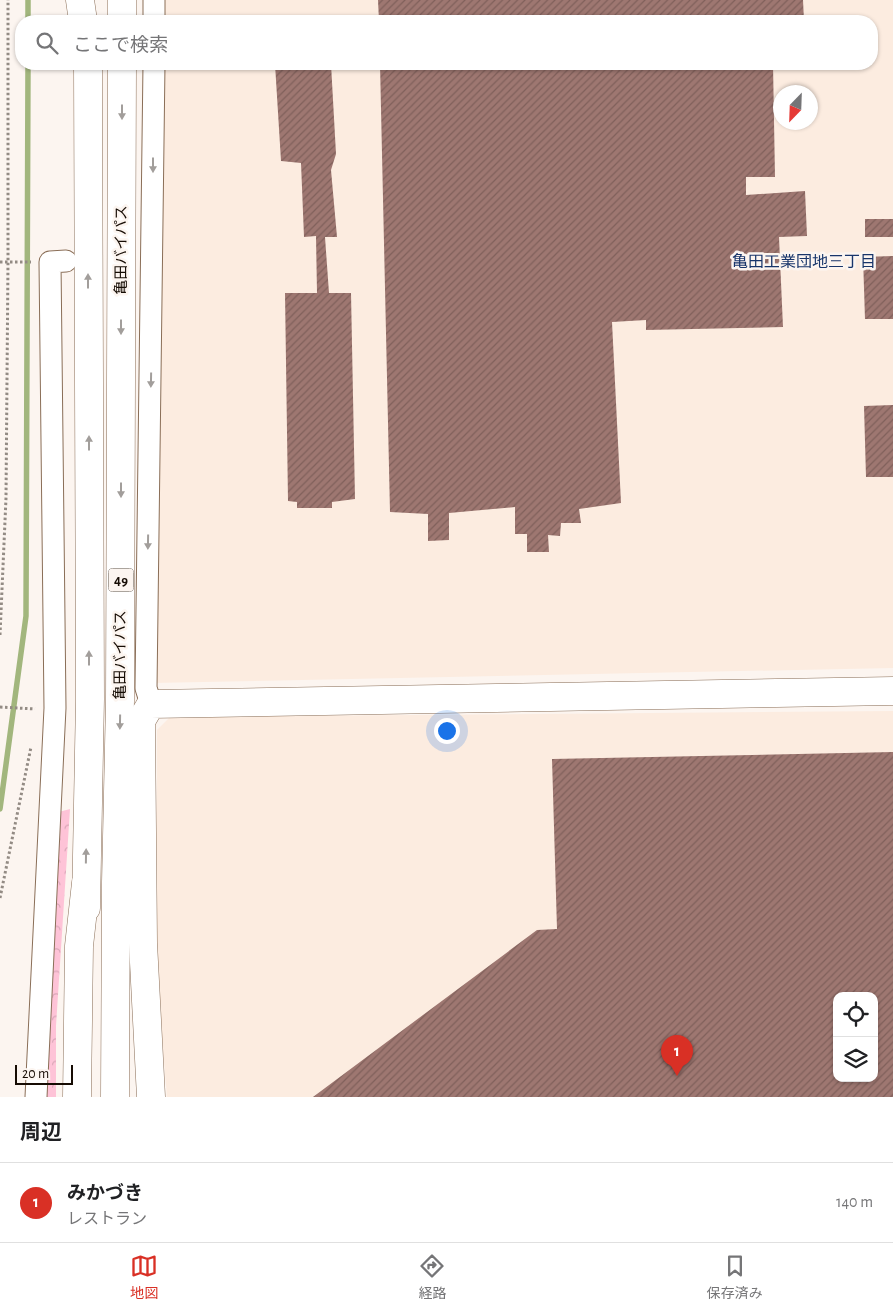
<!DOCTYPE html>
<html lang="ja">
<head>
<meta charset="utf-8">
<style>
	:root { --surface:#fff; --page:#f2f2f2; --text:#202124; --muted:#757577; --line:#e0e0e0; --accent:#d93025 }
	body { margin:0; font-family:"Alegreya Sans","Noto Sans JP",sans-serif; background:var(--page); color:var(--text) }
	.controls { position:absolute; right:15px; bottom:15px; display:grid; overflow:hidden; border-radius:10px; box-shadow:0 1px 4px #0004 }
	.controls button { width:45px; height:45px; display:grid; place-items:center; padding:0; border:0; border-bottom:1px solid var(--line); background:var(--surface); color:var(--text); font:25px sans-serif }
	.compass { position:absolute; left:773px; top:85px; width:45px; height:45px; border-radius:50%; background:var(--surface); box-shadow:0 1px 4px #0004; rotate:203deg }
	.scale { position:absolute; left:15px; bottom:12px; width:58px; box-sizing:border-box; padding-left:5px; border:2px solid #160c04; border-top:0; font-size:14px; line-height:18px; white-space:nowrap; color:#160c04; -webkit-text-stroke:4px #fcf5f0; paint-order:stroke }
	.you { position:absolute; left:446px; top:730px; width:18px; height:18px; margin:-12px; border:4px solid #fff; border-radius:50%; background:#1a73e8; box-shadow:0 0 0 8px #1a73e833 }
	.badge { display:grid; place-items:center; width:32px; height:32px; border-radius:50%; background:var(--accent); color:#fff; font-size:16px; font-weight:700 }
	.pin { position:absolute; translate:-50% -41px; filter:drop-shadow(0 1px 2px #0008) }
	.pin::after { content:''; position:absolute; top:26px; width:18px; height:15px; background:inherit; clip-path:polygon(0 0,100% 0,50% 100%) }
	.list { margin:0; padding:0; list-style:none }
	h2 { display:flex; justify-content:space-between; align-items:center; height:65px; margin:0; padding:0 20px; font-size:21px }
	h2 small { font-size:16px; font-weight:400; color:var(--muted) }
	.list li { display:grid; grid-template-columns:32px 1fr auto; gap:15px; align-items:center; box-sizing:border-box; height:80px; padding:0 20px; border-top:1px solid var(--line) }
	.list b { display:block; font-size:19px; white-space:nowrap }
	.list p { margin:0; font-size:16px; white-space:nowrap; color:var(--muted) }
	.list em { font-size:16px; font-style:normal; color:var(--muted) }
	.icon { flex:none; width:28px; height:28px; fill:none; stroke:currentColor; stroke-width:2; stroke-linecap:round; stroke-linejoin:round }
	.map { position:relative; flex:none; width:893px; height:1097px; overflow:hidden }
	.search { position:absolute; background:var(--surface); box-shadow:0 1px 4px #0004; left:15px; right:15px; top:15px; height:55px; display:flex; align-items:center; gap:12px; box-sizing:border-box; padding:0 18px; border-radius:20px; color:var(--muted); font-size:19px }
	.sheet { height:145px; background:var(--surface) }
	nav { display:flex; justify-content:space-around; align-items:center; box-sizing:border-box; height:70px; border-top:1px solid var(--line); background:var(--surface); font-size:14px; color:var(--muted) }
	nav a { display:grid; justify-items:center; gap:2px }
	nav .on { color:var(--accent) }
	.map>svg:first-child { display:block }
	.built { fill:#fcece0; fill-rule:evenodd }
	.forest { fill:url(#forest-crowns) }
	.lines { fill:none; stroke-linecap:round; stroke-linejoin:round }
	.stream { stroke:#a2b67d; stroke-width:5.5 }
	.building { fill:url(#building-hatch); fill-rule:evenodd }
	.minor-casing { stroke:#8a6e57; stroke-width:23 }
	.tertiary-casing { stroke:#8a6e57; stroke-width:29 }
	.trunk-casing { stroke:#8a6e57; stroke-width:29 }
	.motorway-casing { stroke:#8a6e57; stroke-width:29 }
	.path { stroke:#938b84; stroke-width:3; stroke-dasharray:2.5 2.5; stroke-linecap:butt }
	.minor { stroke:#fff; stroke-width:21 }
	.tertiary { stroke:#fff; stroke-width:28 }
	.trunk { stroke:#fff; stroke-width:28 }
	.motorway { stroke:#fff; stroke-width:28 }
	.oneway { fill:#a29e9b }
	.labels { text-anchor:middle; stroke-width:5; stroke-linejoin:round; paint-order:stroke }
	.shield { fill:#fcf5f0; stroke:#5b524b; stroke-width:1 }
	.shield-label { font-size:14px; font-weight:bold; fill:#160c04 }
	.street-label { font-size:15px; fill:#160c04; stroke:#fcf5f0 }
	.neighbourhood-label { font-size:16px; fill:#18356a; stroke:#fcf5f0 }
</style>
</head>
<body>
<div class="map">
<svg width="893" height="1097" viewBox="0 0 893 1097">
	<defs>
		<pattern id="forest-crowns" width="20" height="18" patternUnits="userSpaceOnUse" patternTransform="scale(1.25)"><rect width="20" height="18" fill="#fec3d7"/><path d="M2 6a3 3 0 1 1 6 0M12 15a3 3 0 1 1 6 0" fill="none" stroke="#d9a6b7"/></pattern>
		<pattern id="building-hatch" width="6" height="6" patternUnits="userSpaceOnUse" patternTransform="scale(1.25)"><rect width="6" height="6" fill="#9e7771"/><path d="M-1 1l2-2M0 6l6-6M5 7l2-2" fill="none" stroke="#80605b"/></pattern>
	</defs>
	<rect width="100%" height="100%" fill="#fcf5f0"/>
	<g class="built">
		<path d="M161,0H893V668L151,683L160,64H872V21H160ZM780,92H810V122H780Z"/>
		<path d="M893,711V1097H167L156,967L157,730L170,717ZM837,996H874V1078H837Z"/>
	</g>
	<path class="forest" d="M70,809L56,1026V1097H43L59,812Z"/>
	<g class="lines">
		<g class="stream">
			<path d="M28,21V0"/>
			<path d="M0,809L26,616L28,64"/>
		</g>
	</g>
	<g class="building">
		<path d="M378,0H803L804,21H379Z"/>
		<path d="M272,18H328V21H273Z"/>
		<path d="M275,64H331L336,154L331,170L337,237H325L329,293H351L355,499L332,502V508H297V502L288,501L285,293H317L316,236L304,237L301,163L281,161Z"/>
		<path d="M380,64H773L775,177H746V195L805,191L807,236L779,237L783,327L646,330V320L612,322L621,503L579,509L581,523H561L560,536L548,535L549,552H527V534H515V507L449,513V540L428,541V514L390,512Z"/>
		<rect x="865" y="219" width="28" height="18"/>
		<path d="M893,256V319H865L863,257Z"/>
		<path d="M893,405V477H866L864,406Z"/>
		<path d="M893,752V1097H313L537,930L557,929L552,759ZM837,996H874V1078H837Z"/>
	</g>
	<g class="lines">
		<defs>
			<g id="minor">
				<path d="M154,21V0"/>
				<path d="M151,704L146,688L154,64"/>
				<path d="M36,1097L55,708L50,262L66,261"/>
			</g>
			<path id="tertiary" d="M151,1097L143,943L141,721L151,704L893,691"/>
			<g id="trunk">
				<path d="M80,0L83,21"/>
				<path d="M122,0V21"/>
				<path d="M86,908L90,699L88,64"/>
				<path d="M115,1097L116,882L120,701L122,64"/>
			</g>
			<path id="motorway" d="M77,1097L79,946L86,883"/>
		</defs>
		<use href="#minor" class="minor-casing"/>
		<use href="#tertiary" class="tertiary-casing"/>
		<use href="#trunk" class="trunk-casing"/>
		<use href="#motorway" class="motorway-casing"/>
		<g class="path">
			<path d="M0,262H31"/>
			<path d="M0,635L6,498L8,262V0"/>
			<path d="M0,707L35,709"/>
			<path d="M0,898L31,747"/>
		</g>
		<use href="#minor" class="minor"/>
		<use href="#tertiary" class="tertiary"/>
		<use href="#trunk" class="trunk"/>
		<use href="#motorway" class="motorway"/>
	</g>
	<defs><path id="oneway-solid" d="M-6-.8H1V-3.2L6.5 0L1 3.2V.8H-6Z" transform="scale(1.25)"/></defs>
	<g class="oneway">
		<use href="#oneway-solid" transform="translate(122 112) rotate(90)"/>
		<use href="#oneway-solid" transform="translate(153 165) rotate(90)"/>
		<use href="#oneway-solid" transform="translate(88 281) rotate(-90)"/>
		<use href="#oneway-solid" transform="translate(121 327) rotate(90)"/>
		<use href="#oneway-solid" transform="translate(151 380) rotate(91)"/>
		<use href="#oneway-solid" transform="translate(89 443) rotate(-90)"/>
		<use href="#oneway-solid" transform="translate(121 490) rotate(90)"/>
		<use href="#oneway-solid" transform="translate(148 542) rotate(91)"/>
		<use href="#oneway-solid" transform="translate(89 658) rotate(-90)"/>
		<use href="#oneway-solid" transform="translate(120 722) rotate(91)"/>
		<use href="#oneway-solid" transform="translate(86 856) rotate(-89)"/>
	</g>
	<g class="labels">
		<rect class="shield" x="108.5" y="568.5" width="25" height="23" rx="4"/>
		<g class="shield-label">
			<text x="121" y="585">49</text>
		</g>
		<g class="street-label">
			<text transform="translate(121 250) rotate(-90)" y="5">亀田バイパス</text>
			<text transform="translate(120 655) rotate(-90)" y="5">亀田バイパス</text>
		</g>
		<g class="neighbourhood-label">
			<text x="804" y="267">亀田工業団地三丁目</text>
		</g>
	</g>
</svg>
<div class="controls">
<button><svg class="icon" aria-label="locate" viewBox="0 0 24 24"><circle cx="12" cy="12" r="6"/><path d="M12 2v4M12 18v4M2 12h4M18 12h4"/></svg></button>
<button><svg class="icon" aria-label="layers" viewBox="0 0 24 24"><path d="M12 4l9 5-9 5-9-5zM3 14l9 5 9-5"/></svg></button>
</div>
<svg class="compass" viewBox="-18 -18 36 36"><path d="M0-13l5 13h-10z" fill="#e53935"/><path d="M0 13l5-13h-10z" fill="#757577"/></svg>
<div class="scale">20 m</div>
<div class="you"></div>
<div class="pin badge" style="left:677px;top:1076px">1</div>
<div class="search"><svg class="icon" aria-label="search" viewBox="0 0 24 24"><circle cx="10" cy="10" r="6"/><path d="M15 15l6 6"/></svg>ここで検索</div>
</div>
<section class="sheet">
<h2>周辺<small></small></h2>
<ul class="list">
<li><span class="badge">1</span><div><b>みかづき</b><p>レストラン</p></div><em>140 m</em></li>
</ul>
</section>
<nav>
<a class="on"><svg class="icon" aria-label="map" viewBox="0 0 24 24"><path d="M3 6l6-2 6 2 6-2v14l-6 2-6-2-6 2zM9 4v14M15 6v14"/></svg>地図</a>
<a><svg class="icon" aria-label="directions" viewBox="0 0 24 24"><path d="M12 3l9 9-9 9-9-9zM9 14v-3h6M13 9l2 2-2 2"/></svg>経路</a>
<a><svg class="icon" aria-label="saved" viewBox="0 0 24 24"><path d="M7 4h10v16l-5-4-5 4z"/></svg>保存済み</a>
</nav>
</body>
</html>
